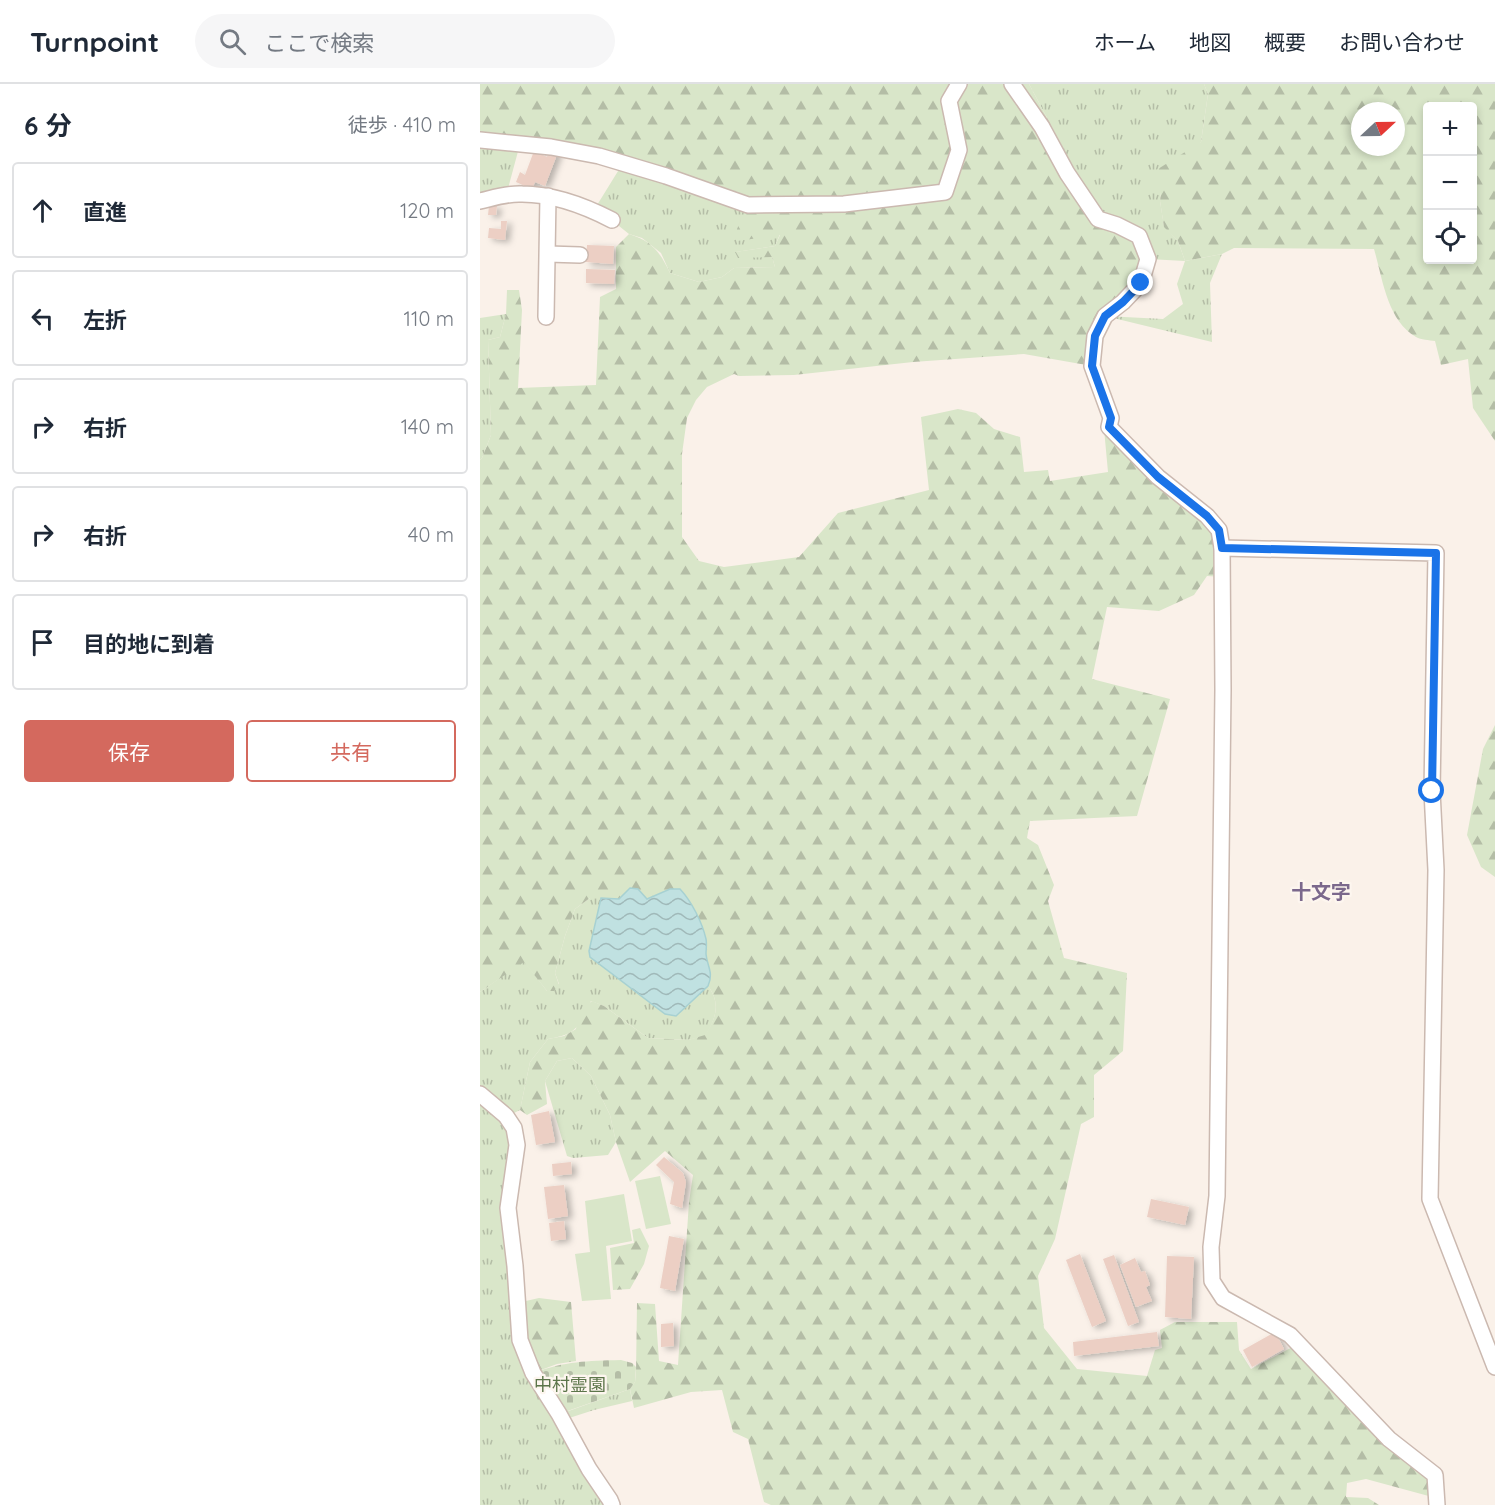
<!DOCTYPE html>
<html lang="ja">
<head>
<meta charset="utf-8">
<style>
	:root { --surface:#fff; --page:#f6f6f7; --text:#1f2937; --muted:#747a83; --line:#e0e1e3; --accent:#d4695e }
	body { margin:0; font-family:Quicksand,"Noto Sans JP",sans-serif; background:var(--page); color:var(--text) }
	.controls { position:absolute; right:18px; top:18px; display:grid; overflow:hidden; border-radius:6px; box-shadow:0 3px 9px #0003 }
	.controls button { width:54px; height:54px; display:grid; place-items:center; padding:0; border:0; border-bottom:2px solid var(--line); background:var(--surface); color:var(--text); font:30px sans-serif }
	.compass { position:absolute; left:871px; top:18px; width:54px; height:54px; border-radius:50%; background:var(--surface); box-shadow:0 3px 9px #0003; rotate:68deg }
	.stop { position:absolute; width:18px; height:18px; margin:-14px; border:4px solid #1a73e8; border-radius:50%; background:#fff }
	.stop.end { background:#1a73e8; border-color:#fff; box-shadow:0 2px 6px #0008 }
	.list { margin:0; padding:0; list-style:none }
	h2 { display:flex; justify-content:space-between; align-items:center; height:78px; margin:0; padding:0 24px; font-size:26px }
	h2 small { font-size:20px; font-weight:400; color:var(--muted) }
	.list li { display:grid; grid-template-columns:39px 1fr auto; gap:18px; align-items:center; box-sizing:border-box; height:96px; margin:0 12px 12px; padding:0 12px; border:2px solid var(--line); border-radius:6px }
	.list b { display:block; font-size:22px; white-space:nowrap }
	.list em { font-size:20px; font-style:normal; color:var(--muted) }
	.actions { display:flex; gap:12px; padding:18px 24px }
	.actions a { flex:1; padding:14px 0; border:2px solid var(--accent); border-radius:6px; text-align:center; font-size:21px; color:var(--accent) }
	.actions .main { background:var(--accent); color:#fff }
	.icon { flex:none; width:33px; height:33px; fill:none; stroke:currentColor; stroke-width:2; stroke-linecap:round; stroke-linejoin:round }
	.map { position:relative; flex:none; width:1015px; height:1421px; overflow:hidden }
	header { display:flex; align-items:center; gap:36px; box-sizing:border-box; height:84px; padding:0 30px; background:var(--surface); border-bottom:2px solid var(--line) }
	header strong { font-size:28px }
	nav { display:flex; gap:33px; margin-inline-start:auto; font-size:21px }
	.search { width:420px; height:54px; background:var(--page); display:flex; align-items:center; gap:15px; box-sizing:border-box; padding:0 21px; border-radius:33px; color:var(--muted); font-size:22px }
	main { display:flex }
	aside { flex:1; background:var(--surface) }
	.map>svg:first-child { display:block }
	.grass { fill:url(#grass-tufts) }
	.forest { fill:url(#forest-firs); fill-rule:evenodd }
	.cemetery { fill:url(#cemetery-stones) }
	.garden { fill:#d9e6c9 }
	.water { fill:url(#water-waves); stroke:#a7d1d2; stroke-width:1.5 }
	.building { fill:#eccfc4; filter:url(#shadow) }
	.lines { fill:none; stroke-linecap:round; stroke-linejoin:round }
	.street-casing { stroke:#cbb9b0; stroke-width:18 }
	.street { stroke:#fff; stroke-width:15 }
	.route { stroke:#1a73e8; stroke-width:8 }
	.labels { text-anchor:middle; stroke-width:4.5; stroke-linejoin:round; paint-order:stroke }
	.park-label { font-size:18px; fill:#5c754a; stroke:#fdf6ef }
	.neighbourhood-label { font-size:20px; font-weight:bold; fill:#7b688c; stroke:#fdf6ef }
</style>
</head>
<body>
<header>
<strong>Turnpoint</strong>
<div class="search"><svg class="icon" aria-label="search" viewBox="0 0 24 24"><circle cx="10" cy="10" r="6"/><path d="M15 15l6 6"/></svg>ここで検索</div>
<nav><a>ホーム</a><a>地図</a><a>概要</a><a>お問い合わせ</a></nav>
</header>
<main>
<aside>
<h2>6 分<small>徒歩 · 410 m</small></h2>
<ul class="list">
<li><svg class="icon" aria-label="ahead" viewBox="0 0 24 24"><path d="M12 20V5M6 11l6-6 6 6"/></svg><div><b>直進</b></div><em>120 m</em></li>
<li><svg class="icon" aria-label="left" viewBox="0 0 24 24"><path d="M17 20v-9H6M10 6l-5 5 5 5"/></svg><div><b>左折</b></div><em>110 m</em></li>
<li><svg class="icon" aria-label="right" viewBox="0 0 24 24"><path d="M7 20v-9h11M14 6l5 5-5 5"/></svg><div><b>右折</b></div><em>140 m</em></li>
<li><svg class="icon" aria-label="right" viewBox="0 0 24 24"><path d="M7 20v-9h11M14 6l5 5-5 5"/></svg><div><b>右折</b></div><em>40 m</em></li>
<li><svg class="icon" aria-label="arrive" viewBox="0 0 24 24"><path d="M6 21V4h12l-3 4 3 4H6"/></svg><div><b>目的地に到着</b></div></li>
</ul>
<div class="actions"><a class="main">保存</a><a>共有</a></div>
</aside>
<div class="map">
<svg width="1015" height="1421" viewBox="0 0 1015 1421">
	<defs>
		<pattern id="grass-tufts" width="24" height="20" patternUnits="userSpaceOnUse" patternTransform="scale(1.5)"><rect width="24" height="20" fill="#d9e6c9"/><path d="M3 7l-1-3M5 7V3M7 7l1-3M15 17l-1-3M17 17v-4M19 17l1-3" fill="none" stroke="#b4bda6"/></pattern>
		<pattern id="forest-firs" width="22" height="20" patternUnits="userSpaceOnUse" patternTransform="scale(1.5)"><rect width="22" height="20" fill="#d9e6c9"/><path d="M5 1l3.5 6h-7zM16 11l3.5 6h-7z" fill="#b4bda6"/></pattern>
		<pattern id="cemetery-stones" width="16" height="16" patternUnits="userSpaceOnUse" patternTransform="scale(1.5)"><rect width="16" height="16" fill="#d9e6c9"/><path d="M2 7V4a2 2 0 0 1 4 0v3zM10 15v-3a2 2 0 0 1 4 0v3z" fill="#b4bda6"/></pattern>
		<pattern id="water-waves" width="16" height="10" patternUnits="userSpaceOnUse" patternTransform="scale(1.5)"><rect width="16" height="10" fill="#c0e1e1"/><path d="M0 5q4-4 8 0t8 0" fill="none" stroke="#a0b9b9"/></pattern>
		<filter id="shadow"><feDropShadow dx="4.5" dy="2.5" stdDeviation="3" flood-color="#0004"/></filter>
	</defs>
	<rect width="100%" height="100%" fill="#faf1e9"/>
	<g class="grass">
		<path d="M549,0H724L728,10L721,58L681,108L680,117L684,142L698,157L705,177L742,170L730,199L732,258L625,232L683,235L703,220L697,200L705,177L668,175L618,135L612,118Z"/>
		<path d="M0,56L40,60L26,112L0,117Z"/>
		<path d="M143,79L268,121L300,150L295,162L256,168L258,173H292L295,183L254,184L242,193L219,198L190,189L181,169L162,154L149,150L129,134L114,126Z"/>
		<path d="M26,230L20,253L8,256L11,351L2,374L0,376V234Z"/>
		<path d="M110,814H121L109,867L196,932L228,902C241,919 236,935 225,952L208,956L168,954L124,922L111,917C98,942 99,950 68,955L50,978L40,1026L26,1033L34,1044L31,1098L40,1256L80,1330L150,1305L152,1317L114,1326L83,1336L132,1421H0V908L44,877L67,907L79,900L75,889L85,852L95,825Z"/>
		<path d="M92,974L111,992L130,1031L136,1058L128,1071L93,1074L87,1072L65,997L77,977Z"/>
	</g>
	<g class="forest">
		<path d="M0,0H549L612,118L618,135L659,152L668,175L661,199L625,232L612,282L544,270L433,278L314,291L259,292L254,290L227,303L216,316L207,334L202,370V453L219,477L244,483L319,473L358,429L449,406L441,333L478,325L496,329L514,345L540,353L544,388L568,386L570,397L628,388L624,345L739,446L742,493L727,492L714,511L679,527L627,523L612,595L690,615L657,732L550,737L547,754L558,761L574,801L568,817L584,874L647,889L643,967L614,991V1033L601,1040L575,1155L558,1192L564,1244L597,1285L667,1292L675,1266L682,1264L680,1246L695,1238H757L759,1266L771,1285L818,1260L955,1391L956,1414L886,1395L867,1399L866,1413L888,1414L899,1421H291L284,1418L268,1355L253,1348L242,1306L211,1308L154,1324L150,1305L155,1298L156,1288L157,1219L175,1220L179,1277L198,1281L209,1118L213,1091L185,1067L150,1098L136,1058L130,1031L111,992L92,974L77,977L65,997L67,1020L47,1031L40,1026L50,978L68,955L84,952L96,945L98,928L112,917L124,922L168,954L208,956L225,951C236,935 241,919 228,902C233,889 227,882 226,870C226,865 227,860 226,856C222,838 212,818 200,805H190L167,815L158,805L139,815L110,814L95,825L85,852L75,889L79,901L74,907H67L44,878L0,908V376L2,374L11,351L8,256L20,253L26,230L27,206H39L42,226L38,304L116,301L120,213L136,205V163L149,150C172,157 180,168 190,189L219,198L242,193L254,184L295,183L292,173L258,174L255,168L295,162L300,151L257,157V145L268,122L186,92L0,56Z"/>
		<path d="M724,0H1015V357L993,324L988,275L961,281L955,257C949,256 941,256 936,253C907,236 903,196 894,165L754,164L742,170L705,177L698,157L684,143L680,117L681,108L670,90L721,58L728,10ZM948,22H992V176H948ZM880,27H916V63H880Z"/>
		<path d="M1015,641V793L1001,783L987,751L1003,665Z"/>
		<path d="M160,1144L169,1162L164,1180L150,1205L133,1206L130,1164L154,1159L152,1146Z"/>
		<path d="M59,1214L91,1218L96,1277L77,1280L53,1289L37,1219Z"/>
	</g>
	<path class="cemetery" d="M141,1276L152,1279L156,1283L155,1298L150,1305L79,1330L53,1289C86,1277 106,1277 141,1276Z"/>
	<g class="garden">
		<path d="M180,1092L191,1140L166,1145L155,1097Z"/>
		<path d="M144,1110L152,1157L126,1162L131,1215L102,1217L95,1170L110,1168L105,1117Z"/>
	</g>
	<path class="water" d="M150,804L158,805L167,815L190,805H200C212,818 222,838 226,855C227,860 226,865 226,870C227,882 234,889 228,902L196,932L185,930L110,873L109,867L121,814L139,815Z"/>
	<g class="building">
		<path d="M70,64L78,68L65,102L55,98L52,105L36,98L40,88L45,91L54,67L67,73Z"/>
		<path d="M9,122H17L16,131H8Z"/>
		<path d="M21,137H27L25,156L8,154L9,144L21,145Z"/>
		<path d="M107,161L134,162L133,180L106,178Z"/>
		<path d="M106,185L135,186L134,200L106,199Z"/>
		<path d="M69,1027L75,1058L56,1061L51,1031Z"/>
		<path d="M184,1073L203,1089L206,1098L202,1124L190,1120L194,1098L176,1081Z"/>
		<path d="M91,1078L92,1090L73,1092L72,1080Z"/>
		<path d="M84,1101L88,1132L68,1135L64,1103Z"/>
		<path d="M671,1115L709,1123L705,1141L667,1133Z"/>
		<path d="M84,1137L86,1155L71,1157L69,1139Z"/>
		<path d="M189,1152L204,1155L195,1207L180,1204Z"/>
		<path d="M600,1170L626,1237L612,1243L586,1176Z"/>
		<path d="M634,1171L659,1238L648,1242L623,1175Z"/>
		<path d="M687,1172L714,1173L711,1235L685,1233Z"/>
		<path d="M655,1174L661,1188L665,1187L670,1201L666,1203L672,1217L656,1223L640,1181Z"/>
		<path d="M193,1239L194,1262L181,1263V1240Z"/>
		<path d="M677,1248L679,1262L594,1272L593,1258Z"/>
		<path d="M795,1248L804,1265L772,1283L763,1266Z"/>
	</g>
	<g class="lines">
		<defs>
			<g id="street">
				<path d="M532,0L562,43L587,89L618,135L637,141L659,152L668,175L661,199L643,218L625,232L615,252L612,282L631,334L629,343L678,393L727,432L739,446L742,464L743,606L737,1112L731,1163L732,1197L743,1214L810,1251L909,1355L955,1391L957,1421"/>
				<path d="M0,56L71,63L119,72L186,92L268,121L364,120L465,108L479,66L469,17L479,0"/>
				<path d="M0,117C13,114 28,109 42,110C73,110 105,122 132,136"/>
				<path d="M68,170L100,171"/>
				<path d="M66,233L68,112"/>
				<path d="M742,464L956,469L952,707L956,786L950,1115L1015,1283"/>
				<path d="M0,1010L26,1032L34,1044L37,1061L28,1124L35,1182L40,1256L53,1289L79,1330L109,1385L130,1416L132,1421"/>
			</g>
		</defs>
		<use href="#street" class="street-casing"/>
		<use href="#street" class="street"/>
	</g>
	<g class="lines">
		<path class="route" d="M661,199L643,218L625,232L615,252L612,282L631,334L629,343L678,393L727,432L739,446L742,464L956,469L952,707"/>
	</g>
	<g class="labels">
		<g class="park-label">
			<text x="90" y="1307">中村霊園</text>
		</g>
		<g class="neighbourhood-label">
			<text x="841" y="815">十文字</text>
		</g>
	</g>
</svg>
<div class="controls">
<button>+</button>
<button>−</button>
<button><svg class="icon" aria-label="locate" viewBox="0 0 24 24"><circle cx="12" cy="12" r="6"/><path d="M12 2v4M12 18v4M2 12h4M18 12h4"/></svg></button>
</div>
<svg class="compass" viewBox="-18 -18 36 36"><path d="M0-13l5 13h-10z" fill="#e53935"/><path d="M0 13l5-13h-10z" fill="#747a83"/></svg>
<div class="stop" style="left:952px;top:707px"></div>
<div class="stop end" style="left:661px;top:199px"></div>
</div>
</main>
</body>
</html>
